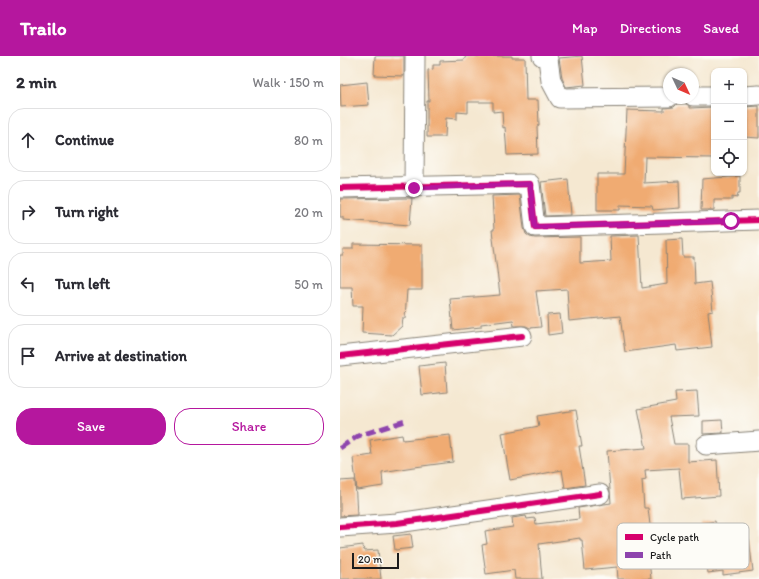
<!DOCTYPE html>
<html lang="en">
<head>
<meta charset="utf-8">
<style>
	:root { --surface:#fff; --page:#f7f7f7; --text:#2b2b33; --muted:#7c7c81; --line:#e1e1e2; --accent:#b5179e }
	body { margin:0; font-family:Itim,sans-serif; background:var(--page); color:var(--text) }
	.controls { position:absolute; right:12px; top:12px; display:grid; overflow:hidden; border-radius:8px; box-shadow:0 1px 3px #0004 }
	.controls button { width:36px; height:36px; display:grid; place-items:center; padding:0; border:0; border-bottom:1px solid var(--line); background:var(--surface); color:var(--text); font:20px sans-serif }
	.compass { position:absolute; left:323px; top:12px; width:36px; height:36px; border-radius:50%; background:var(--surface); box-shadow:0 1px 3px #0004; rotate:134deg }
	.scale { position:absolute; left:12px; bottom:10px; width:47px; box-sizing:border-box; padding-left:4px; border:2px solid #1c1c1c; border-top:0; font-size:11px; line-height:14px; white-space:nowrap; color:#1c1c1c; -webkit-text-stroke:3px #fdfcf7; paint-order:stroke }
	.stop { position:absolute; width:12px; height:12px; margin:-9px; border:3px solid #b5179e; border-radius:50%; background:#fff }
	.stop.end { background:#b5179e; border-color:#fff; box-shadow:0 1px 4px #0008 }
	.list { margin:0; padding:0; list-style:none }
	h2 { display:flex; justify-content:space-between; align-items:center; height:52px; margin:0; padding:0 16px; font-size:17px }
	h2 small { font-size:13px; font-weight:400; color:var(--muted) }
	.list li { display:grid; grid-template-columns:26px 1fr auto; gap:12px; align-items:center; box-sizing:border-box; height:64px; margin:0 8px 8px; padding:0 8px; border:1px solid var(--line); border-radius:16px }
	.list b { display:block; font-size:15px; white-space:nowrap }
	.list em { font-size:13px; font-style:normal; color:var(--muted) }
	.actions { display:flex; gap:8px; padding:12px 16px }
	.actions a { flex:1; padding:9px 0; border:1px solid var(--accent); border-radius:16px; text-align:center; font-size:14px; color:var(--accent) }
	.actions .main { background:var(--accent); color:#fff }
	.icon { flex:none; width:22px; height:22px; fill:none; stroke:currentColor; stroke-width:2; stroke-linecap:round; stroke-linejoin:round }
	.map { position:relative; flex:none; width:419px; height:523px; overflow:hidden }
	header { display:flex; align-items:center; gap:24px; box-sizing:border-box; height:56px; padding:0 20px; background:var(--accent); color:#fff }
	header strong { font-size:19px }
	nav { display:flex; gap:22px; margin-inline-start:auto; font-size:14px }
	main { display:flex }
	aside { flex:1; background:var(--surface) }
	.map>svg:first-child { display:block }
	.building { fill:#f0ab72 }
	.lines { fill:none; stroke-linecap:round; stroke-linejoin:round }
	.street-casing { stroke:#888276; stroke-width:21 }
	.street { stroke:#fff; stroke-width:19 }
	.quiet { stroke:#8e44ad; stroke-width:5; stroke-dasharray:10 5; stroke-linecap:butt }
	.cycleway-casing { stroke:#fdfcf7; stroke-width:8 }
	.cycleway { stroke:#d6006c; stroke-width:6 }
	.route { stroke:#b5179e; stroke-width:5 }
	.key { fill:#fdfcf7; stroke:#bab9b5; stroke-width:1 }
	.key-label { font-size:11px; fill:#1c1c1c }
</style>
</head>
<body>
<header>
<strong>Trailo</strong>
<nav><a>Map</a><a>Directions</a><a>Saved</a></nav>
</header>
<main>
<aside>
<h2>2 min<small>Walk · 150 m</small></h2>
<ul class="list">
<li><svg class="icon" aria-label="ahead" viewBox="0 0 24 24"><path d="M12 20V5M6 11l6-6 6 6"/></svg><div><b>Continue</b></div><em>80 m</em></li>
<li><svg class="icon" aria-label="right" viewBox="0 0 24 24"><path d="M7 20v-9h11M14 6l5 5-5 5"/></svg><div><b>Turn right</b></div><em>20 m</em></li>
<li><svg class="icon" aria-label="left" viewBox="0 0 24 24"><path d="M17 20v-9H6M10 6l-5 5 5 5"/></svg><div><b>Turn left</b></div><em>50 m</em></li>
<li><svg class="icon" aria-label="arrive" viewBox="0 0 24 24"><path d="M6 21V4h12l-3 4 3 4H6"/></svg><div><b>Arrive at destination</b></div></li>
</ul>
<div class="actions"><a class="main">Save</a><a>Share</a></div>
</aside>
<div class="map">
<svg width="419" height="523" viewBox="0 0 419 523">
	<rect width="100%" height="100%" fill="#fdfcf7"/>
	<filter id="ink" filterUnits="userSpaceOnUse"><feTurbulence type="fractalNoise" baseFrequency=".025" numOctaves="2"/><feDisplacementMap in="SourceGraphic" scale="8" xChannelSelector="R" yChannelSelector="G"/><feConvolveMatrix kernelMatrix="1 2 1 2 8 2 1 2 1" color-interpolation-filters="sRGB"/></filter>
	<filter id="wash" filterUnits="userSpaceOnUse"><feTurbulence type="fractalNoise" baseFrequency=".012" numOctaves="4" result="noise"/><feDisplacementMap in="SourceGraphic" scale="16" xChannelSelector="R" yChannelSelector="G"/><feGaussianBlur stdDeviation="0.9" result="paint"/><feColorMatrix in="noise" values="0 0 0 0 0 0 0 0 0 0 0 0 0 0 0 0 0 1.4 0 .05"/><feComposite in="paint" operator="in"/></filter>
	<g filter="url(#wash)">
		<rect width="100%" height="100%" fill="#f5e8d1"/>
		<g id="blocks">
			<g class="building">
				<path d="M35,0H64V20L34,19Z"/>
				<path d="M126,0H172V2H185L186,44H198L199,69L197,70L198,98L167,99L165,71L163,72L162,55L153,56V46H128V57L117,56V63L106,62L105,81H87V45H89L88,14L93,13V9H100V5L124,4Z"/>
				<path d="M242,0L245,29L226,31L222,22L219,2Z"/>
				<path d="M27,26L29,49L1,51L0,29Z"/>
				<path d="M337,48H346L350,50V52L373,51L374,60V102L305,101L304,127L339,125L340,152L313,154L312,150L280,149V154H257V118H284L287,54L324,55V52L334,51Z"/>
				<path d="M419,50V82L404,81V51Z"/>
				<path d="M400,120V137H398L397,142L392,141V144H374V154H361L362,123Z"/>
				<path d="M228,123L231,159L205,160L201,126Z"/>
				<path d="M180,139L184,172L186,178L190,181L195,182L240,181V207L271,205L270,180L299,179L302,232L327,228L326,184L342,183L343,201H354L355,228L370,226L373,255L368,256L372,291L337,295L336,289L285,296L280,260L229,265L227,233L196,235L201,271L190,272L186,270H174L173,264L141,268V271L113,274L110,243L160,239L152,174H154L152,140Z"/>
				<path d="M69,142H72L70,169L3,164V161H0V143Z"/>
				<path d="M13,188L82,189V234H67L65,262H63L62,270L52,279L22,277L23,250H13L12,231H0V199H3V193H13Z"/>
				<path d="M220,258L222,277L208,279L207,259Z"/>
				<path d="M105,307L107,336L82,339L79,310Z"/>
				<path d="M357,335L359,360L329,361L334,388H348V406L377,404L379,440L342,443L339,412L305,414L306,423L302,424L304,452H308L314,503L309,504L311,523H278L277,511L245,514L242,484H240V482L199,488L202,523H175L174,514L146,518L142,489L147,488L145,475L173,471L172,462L186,460L187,463L195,462L196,468L239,463L238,452L271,447L267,395L306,392L298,353L336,346L335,336Z"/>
				<path d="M236,354L242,390H239L245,429L225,432L222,414L170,424L162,377L199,370L197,360Z"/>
				<path d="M382,364L383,377L363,378V365Z"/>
				<path d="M62,379L63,384L110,379L113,406L67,412L42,416L43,430L17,434L13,402L32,399L30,384Z"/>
				<path d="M15,424L17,459L0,460V425Z"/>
				<path d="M375,465L379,485L392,483L393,485L409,483L413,515L383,519V515L368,517L361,468Z"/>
				<path d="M71,478L73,492L55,494L53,480Z"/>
				<path d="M23,489L24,495L38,494L41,523H0V492Z"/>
			</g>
		</g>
	</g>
	<g filter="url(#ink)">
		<use href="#blocks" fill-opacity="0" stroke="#888276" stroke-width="1"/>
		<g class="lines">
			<defs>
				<g id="street">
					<path d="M202,0L208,3L211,25L220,42L329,41"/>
					<path d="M353,40H374"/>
					<path d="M404,40L419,39"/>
					<path d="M0,132L190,128L195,171L419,164"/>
					<path d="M74,132L75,0"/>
					<path d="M0,300L182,280"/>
					<path d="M366,389L419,385"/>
					<path d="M0,471L57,467L260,438"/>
				</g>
			</defs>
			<use href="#street" class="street-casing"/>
			<use href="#street" class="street"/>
			<path class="quiet" d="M0,392L18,380L68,364"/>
			<defs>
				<g id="cycleway">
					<path d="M0,132L190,128L195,171L419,164"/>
					<path d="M0,300L182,280"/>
					<path d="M0,471L57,467L260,438"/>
				</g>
			</defs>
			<use href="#cycleway" class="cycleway-casing"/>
			<use href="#cycleway" class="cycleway"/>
		</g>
	</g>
	<g class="lines" filter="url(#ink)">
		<path class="route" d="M74,132L190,128L195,171L391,165"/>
	</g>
	<rect x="277" y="467" width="132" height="46" rx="6" class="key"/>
	<rect x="285" y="478" width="18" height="6" fill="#d6006c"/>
	<rect x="285" y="496" width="18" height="6" fill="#8e44ad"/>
	<g class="key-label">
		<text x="310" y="485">Cycle path</text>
		<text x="310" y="503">Path</text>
	</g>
</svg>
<div class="controls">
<button>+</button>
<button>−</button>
<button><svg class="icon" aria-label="locate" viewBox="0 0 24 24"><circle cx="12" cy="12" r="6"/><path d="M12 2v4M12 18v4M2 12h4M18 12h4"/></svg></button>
</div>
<svg class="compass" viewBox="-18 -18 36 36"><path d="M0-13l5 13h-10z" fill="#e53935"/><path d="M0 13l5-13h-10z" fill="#7c7c81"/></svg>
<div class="scale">20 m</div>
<div class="stop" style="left:391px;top:165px"></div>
<div class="stop end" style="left:74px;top:132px"></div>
</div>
</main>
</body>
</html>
